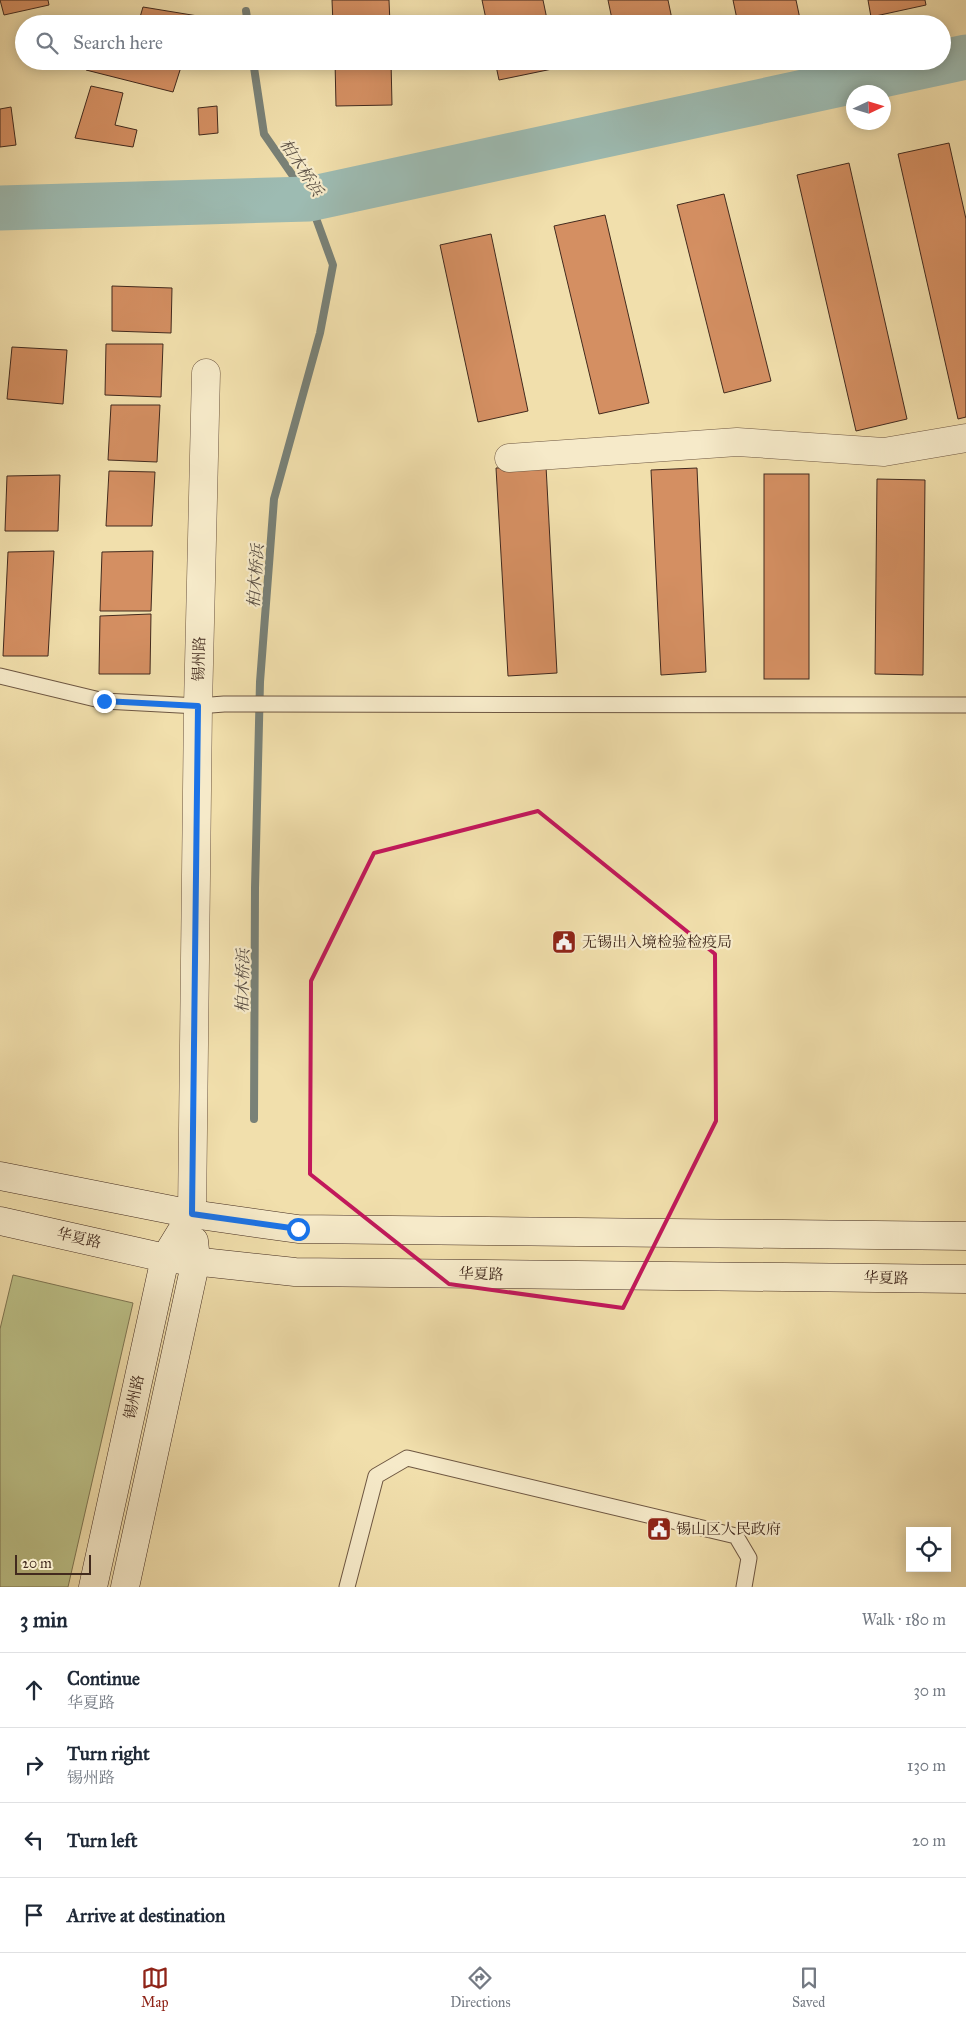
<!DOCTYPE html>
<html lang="en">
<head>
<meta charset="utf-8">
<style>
	:root { --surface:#fff; --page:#f6f6f7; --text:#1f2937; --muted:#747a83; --line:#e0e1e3; --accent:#8f2418 }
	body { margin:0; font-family:"IM FELL Great Primer","Noto Serif SC",serif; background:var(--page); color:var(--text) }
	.controls { position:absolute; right:15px; bottom:15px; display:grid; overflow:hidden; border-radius:0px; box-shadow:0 2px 12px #0003 }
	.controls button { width:45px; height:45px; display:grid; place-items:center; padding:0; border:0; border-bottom:1px solid var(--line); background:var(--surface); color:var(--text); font:25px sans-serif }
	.compass { position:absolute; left:846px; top:85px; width:45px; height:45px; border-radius:50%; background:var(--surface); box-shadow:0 2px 12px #0003; rotate:86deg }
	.scale { position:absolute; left:15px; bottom:12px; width:76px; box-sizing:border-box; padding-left:5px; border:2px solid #422a1e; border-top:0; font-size:14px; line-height:18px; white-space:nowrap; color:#422a1e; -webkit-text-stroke:4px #f6eac9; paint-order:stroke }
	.stop { position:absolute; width:15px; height:15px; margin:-11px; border:4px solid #1a73e8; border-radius:50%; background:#fff }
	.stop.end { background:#1a73e8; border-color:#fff; box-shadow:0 1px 5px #0008 }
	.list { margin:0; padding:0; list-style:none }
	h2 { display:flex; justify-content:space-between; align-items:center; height:65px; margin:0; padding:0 20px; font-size:21px }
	h2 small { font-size:16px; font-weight:400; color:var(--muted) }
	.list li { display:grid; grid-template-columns:32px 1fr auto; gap:15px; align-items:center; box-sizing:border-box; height:75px; padding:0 20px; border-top:1px solid var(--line) }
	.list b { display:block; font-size:19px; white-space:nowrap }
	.list p { margin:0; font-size:16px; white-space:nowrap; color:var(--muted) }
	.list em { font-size:16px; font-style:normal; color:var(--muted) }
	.icon { flex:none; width:28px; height:28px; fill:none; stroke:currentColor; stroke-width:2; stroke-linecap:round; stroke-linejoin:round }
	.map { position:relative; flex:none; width:966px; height:1587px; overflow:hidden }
	.search { position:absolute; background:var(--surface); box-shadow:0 2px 12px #0003; left:15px; right:15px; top:15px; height:55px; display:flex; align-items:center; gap:12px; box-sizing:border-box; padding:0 18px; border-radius:28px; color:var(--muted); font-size:19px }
	.sheet { height:365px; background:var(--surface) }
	nav { display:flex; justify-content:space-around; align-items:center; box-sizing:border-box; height:70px; border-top:1px solid var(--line); background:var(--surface); font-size:14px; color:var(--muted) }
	nav a { display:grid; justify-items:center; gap:2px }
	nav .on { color:var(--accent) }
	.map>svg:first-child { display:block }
	.green { fill:#bcc188; stroke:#7f7653 }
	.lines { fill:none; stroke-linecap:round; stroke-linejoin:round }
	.stream { stroke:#798177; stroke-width:8 }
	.river { stroke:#9dbbb2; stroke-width:45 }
	.building { fill:#d48f62; stroke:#422a1e }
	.lane-casing { stroke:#6e5742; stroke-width:17 }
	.street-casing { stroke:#6e5742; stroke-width:29 }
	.secondary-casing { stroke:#422a1e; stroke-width:29 }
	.lane { stroke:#f6eac9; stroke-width:15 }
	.street { stroke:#f6eac9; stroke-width:28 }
	.secondary { stroke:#f6eac9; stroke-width:28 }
	.route { stroke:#1a73e8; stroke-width:6 }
	.marked { fill:none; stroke:#c2185b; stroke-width:4; stroke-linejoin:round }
	.labels { text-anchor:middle; stroke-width:4.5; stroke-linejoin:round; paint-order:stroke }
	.street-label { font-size:15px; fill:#422a1e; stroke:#f6eac9 }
	.poi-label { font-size:15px; fill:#422a1e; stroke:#f6eac9; text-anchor:start }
	.water-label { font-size:16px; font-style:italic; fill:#594e43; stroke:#f6eac9 }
</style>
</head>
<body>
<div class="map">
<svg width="966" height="1587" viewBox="0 0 966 1587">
	<rect width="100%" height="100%" fill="#f1dfac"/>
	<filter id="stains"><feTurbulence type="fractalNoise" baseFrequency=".004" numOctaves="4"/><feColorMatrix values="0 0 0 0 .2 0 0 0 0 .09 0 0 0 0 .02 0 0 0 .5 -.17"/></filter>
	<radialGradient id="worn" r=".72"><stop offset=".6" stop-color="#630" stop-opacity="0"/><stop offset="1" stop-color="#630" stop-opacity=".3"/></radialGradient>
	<path class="green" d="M13,1275L133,1303L68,1587H0V1329Z"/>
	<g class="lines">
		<g class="stream">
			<path d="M246,11L248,24"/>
			<path d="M253,61L264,134L309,199L333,265L320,333L274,499L260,682L255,888L254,1119"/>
		</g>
		<path class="river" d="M0,208L309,199L966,57"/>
	</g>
	<g class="building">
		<path d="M0,0H48L49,5L4,15Z"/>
		<path d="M332,0H389L390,24H333Z"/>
		<path d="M482,0H543L548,24H487Z"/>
		<path d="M608,0H668L673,24H613Z"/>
		<path d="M733,0H796L800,19L780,24H738Z"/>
		<path d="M868,0H925L926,5L871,17Z"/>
		<path d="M143,7L204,17L202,24H138Z"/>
		<path d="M89,61H158L181,67L173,92L86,70Z"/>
		<path d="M335,61H391L392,105L336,106Z"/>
		<path d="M495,61H556L557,68L499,80Z"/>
		<path d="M91,86L123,93L115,125L137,130L133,147L75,138Z"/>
		<path d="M217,106L218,133L199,135L198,108Z"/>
		<path d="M11,107L16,145L0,147V109Z"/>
		<path d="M949,143L966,219V417L958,419L898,154Z"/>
		<path d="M849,163L907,419L856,431L797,175Z"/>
		<path d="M724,194L771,381L724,393L677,205Z"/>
		<path d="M605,215L649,403L599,414L554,226Z"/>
		<path d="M491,234L528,411L478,422L440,245Z"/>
		<path d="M112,286L172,288L171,333L112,331Z"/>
		<path d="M106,344H163L161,397L105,395Z"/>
		<path d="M12,347L67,350L63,404L7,399Z"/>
		<path d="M111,405H160L157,462L108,460Z"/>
		<path d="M546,466L557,673L508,676L496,468Z"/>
		<path d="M697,468L706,672L661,675L651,470Z"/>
		<path d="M109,471L155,472L152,526H106Z"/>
		<rect x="764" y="474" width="45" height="205"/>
		<path d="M60,475L58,531H5L7,476Z"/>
		<path d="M877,479L925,480L923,675L875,674Z"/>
		<path d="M54,551L48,656H3L8,552Z"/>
		<path d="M153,551L151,611H100L102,552Z"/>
		<path d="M151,614L150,674H99L100,616Z"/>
	</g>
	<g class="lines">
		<defs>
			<g id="lane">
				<path d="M0,676L104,701L198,706L224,704L966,705"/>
				<path d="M347,1587L376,1476L407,1458L736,1536L749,1558L744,1587"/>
			</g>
			<g id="street">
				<path d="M509,458L737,442L884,452L966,438"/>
				<path d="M192,1214L198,706L206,373"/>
			</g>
			<g id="secondary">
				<path d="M0,1176L192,1214L298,1229L966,1236"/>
				<path d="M0,1221L165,1258L295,1272L966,1279"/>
				<path d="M93,1587L165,1258L192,1214"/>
				<path d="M125,1587L196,1260L194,1241"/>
			</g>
		</defs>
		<use href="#lane" class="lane-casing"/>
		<use href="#street" class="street-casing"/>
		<use href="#secondary" class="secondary-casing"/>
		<use href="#lane" class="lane"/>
		<use href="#street" class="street"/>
		<use href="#secondary" class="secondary"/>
	</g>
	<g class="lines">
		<path class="route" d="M104,701L198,706L192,1214L298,1229"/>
	</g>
	<path class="marked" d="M538,811L715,954L716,1121L623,1308L449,1284L310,1174L311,981L374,853Z"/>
	<defs>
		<symbol id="civic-square" viewBox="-11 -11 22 22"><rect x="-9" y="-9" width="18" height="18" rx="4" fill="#8f2418" stroke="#f6eac9"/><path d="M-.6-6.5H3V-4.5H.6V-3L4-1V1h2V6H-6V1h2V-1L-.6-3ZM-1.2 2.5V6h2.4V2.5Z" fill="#fff"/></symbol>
	</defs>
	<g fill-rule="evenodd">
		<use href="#civic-square" x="550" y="928" width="28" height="28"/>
		<use href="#civic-square" x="645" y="1515" width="28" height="28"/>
	</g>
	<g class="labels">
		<g class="street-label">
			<text transform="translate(199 659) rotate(-89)" y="5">锡州路</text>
			<text transform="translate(79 1238) rotate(13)" y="5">华夏路</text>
			<text transform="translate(481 1274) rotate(1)" y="5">华夏路</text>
			<text transform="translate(886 1278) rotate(1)" y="5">华夏路</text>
			<text transform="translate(134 1397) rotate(-78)" y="5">锡州路</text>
		</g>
		<g class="poi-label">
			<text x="582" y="947">无锡出入境检验检疫局</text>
			<text x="676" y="1534">锡山区人民政府</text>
		</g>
		<g class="water-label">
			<text transform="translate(302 167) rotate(57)" y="6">柏木桥浜</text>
			<text transform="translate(255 576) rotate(-86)" y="6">柏木桥浜</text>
			<text transform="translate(242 981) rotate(-89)" y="6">柏木桥浜</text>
		</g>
	</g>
	<rect width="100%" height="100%" filter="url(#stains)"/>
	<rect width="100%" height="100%" fill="url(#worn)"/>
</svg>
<div class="controls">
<button><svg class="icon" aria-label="locate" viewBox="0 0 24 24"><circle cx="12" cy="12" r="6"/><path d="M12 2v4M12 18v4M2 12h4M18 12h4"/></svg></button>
</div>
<svg class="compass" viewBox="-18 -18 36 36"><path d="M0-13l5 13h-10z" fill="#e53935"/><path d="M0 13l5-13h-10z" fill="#747a83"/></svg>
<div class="scale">20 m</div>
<div class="stop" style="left:298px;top:1229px"></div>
<div class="stop end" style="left:104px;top:701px"></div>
<div class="search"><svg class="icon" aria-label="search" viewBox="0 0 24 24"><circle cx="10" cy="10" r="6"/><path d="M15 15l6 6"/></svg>Search here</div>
</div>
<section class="sheet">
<h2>3 min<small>Walk · 180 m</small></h2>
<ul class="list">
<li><svg class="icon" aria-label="ahead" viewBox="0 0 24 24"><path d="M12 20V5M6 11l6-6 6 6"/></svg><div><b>Continue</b><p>华夏路</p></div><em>30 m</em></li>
<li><svg class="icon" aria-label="right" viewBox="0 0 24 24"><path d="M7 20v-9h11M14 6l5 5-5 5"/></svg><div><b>Turn right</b><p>锡州路</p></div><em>130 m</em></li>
<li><svg class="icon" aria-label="left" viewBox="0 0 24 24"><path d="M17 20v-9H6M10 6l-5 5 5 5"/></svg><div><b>Turn left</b></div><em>20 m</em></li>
<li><svg class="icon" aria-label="arrive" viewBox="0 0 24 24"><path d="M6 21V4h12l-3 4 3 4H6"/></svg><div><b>Arrive at destination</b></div></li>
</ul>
</section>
<nav>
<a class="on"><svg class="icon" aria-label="map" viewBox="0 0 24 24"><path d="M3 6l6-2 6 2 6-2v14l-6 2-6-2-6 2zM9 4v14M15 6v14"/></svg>Map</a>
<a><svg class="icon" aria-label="directions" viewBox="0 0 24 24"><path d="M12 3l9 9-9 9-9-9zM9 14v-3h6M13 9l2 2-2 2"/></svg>Directions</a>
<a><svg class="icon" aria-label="saved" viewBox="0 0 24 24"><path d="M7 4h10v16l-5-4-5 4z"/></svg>Saved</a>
</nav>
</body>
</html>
